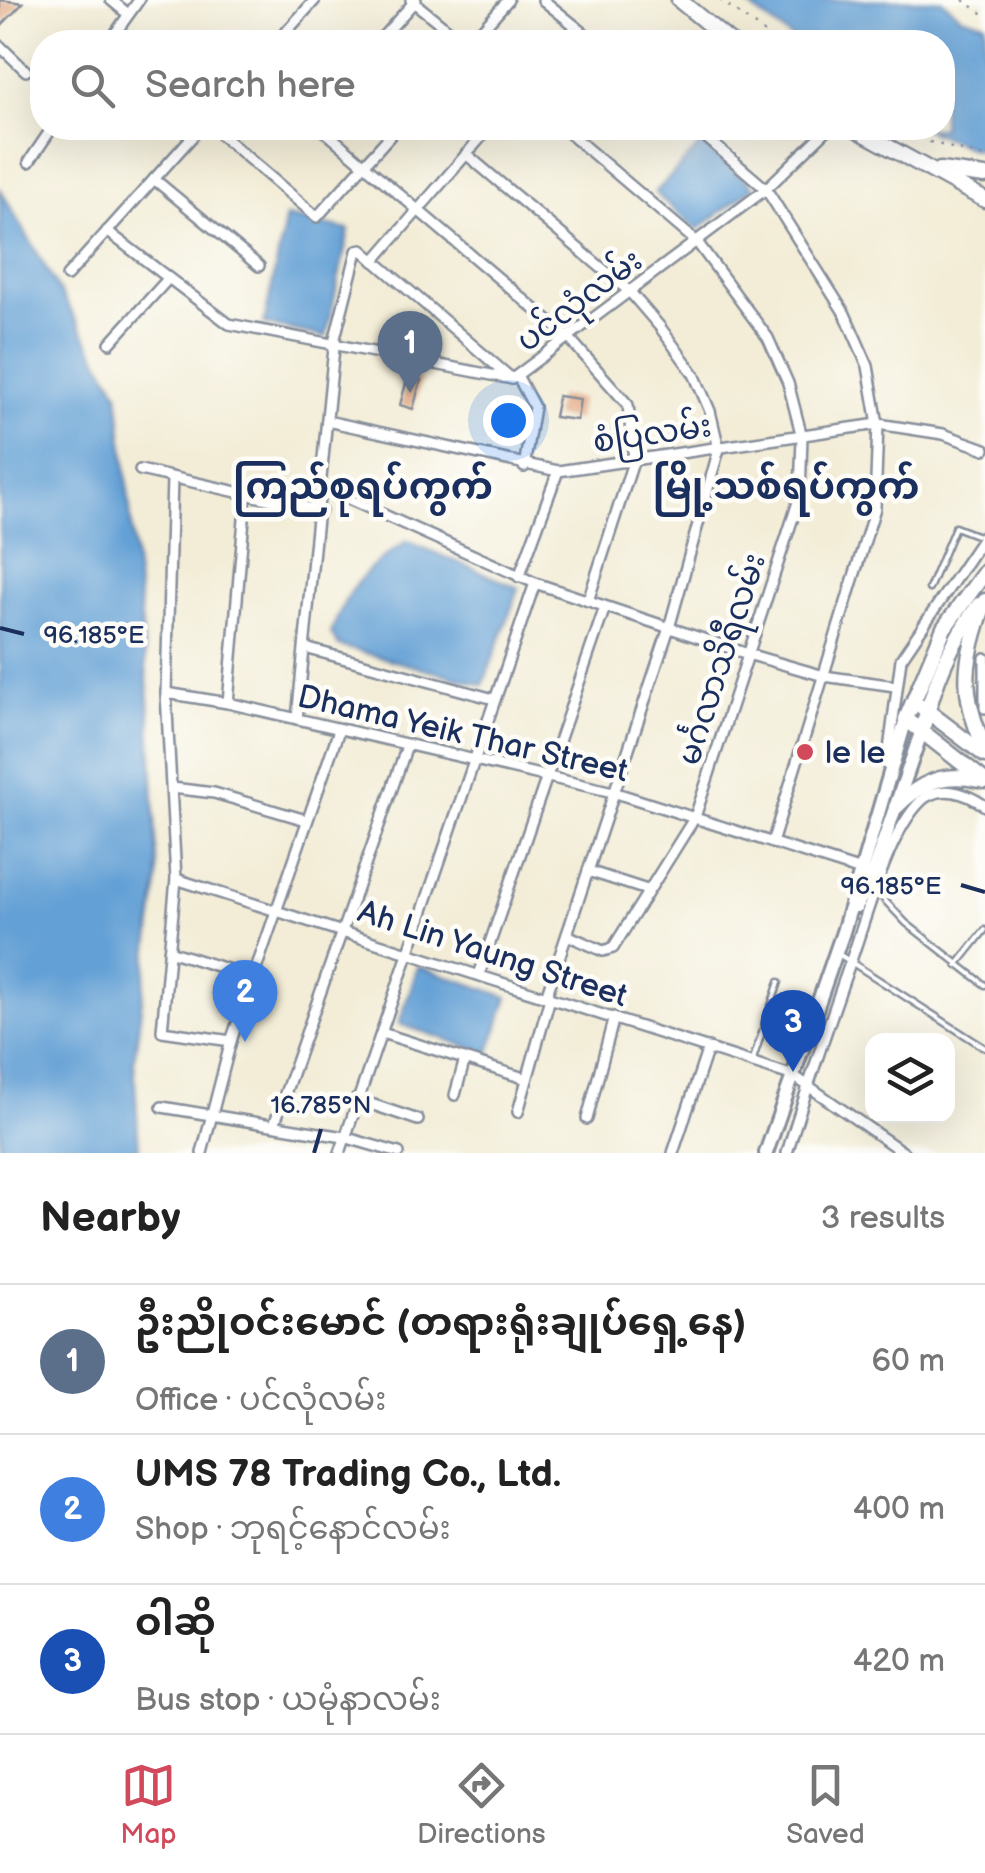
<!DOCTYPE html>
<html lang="en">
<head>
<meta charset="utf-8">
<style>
	:root { --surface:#fff; --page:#f2f2f2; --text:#222; --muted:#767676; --line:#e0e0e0; --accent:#d1495b }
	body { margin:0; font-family:"Balsamiq Sans","Noto Sans Myanmar",sans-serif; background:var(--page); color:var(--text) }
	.controls { position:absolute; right:30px; bottom:30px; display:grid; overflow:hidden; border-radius:20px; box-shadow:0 10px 40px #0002 }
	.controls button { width:90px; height:90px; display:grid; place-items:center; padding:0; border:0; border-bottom:2px solid var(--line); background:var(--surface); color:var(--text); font:50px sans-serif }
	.you { position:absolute; left:508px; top:420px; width:35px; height:35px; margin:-25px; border:8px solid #fff; border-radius:50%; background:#1a73e8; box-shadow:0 0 0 15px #1a73e833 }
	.badge { display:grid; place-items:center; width:65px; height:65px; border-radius:50%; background:var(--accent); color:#fff; font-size:32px; font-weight:700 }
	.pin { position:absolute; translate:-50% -82px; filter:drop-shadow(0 2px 5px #0008) }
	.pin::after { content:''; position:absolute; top:52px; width:35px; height:30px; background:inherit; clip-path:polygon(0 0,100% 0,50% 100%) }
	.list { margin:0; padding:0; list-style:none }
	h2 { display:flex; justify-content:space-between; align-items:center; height:130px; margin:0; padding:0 40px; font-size:42px }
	h2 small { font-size:32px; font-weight:400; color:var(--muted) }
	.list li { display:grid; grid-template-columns:65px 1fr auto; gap:30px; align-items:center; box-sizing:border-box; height:150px; padding:0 40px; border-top:2px solid var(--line) }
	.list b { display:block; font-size:38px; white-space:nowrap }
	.list p { margin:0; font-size:32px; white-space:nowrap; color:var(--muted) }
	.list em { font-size:32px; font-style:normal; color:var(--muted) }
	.icon { flex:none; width:55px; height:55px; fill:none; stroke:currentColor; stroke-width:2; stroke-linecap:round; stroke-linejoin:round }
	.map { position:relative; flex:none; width:985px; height:1153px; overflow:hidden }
	.search { position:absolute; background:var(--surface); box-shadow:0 10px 40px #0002; left:30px; right:30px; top:30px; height:110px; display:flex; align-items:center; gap:25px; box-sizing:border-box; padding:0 35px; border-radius:40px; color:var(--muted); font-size:38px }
	.sheet { height:580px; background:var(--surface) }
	nav { display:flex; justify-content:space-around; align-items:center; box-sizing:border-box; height:140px; border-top:2px solid var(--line); background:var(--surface); font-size:28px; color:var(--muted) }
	nav a { display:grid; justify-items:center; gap:5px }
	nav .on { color:var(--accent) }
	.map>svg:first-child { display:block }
	.water { fill:#64a0d5; stroke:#40689a; stroke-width:2.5 }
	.building { fill:#e2aa86 }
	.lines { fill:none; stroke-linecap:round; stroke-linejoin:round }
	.service-casing { stroke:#878e9a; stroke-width:9 }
	.minor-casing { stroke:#878e9a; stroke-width:14 }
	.secondary-casing { stroke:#878e9a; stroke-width:18 }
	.primary-casing { stroke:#878e9a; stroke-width:19 }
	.path { stroke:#878e9a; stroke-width:2.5; stroke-dasharray:2.5 8; stroke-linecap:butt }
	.service { stroke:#fff; stroke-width:4 }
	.minor { stroke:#fff; stroke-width:9 }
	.secondary { stroke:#fff; stroke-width:12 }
	.primary { stroke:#fff; stroke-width:14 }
	.ticks { fill:none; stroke:#1b2f5e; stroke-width:4 }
	.poi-dot { fill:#d1495b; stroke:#fdfcf7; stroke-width:4 }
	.labels { text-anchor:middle; stroke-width:9; stroke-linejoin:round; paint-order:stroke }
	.street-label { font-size:32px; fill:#1b2f5e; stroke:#fdfcf7 }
	.poi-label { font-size:32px; fill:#1b2f5e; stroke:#fdfcf7; text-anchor:start }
	.quarter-label { font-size:38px; font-weight:bold; fill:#1b2f5e; stroke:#fdfcf7 }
	.ticks-label { font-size:25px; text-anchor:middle; fill:#1b2f5e; stroke:#fdfcf7; stroke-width:9; stroke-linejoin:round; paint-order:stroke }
</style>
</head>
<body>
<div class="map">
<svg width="985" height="1153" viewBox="0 0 985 1153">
	<rect width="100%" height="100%" fill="#fdfcf7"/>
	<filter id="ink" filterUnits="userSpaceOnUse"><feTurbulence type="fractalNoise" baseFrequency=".01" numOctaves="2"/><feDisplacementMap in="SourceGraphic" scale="20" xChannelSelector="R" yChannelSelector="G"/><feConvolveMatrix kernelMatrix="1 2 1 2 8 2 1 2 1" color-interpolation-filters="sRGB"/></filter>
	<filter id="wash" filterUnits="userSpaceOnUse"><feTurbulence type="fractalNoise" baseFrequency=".0048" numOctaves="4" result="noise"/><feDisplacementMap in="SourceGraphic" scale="40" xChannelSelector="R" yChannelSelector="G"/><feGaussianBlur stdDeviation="2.25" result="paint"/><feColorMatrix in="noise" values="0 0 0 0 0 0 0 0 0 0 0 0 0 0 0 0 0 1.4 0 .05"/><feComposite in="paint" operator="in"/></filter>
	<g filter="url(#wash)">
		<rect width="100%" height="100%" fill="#f3edd7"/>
		<g class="water">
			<path d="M741,0H942L961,16L985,23V150L972,149L923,128H942V42H797Z"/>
			<path d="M702,143L754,187L697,230L655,193Z"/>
			<path d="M0,189L118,392L149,698L158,880L134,1061L139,1153H0Z"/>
			<path d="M286,217L349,230L326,337L264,324Z"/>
			<path d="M407,541L519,588L483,685L339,646L331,634C347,587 366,568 407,541Z"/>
			<path d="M418,966L508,997L489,1054L399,1024Z"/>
		</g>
		<g id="blocks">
			<g class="building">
				<path d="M0,0L23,3L0,27Z"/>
				<path d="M408,376L421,380L413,409L400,405Z"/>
				<path d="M558,396L580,399L577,420L554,417Z"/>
			</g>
		</g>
	</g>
	<g filter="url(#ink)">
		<use href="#blocks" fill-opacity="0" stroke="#878e9a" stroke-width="2.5"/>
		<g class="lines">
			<defs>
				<g id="service">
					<path d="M929,589L955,527L981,537"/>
					<path d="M875,890L906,923L985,985"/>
					<path d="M840,955L985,1048"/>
					<path d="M957,965L985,930"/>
					<path d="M752,1062L779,982"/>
				</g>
				<g id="minor">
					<path d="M111,0L128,14"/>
					<path d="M411,0L463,42"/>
					<path d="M543,0L595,42"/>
					<path d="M109,42L139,0"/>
					<path d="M277,42L315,0"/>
					<path d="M378,42L416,0"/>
					<path d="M471,42L508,0"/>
					<path d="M563,42L576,27"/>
					<path d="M0,46L26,71"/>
					<path d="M213,128L317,217L397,128"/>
					<path d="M321,128L569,338L628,405L634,459L588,601"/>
					<path d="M563,128L697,242L768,338L788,383L802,437L800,496L695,817L613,948L603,951L567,935"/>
					<path d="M695,128L766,189L845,314L868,366L878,424L875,508L772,843"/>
					<path d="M466,154L630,292L660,327L694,374L710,411L719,449L669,628L546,997"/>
					<path d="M29,162L52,128"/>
					<path d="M154,179L259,266"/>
					<path d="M107,231L229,324L512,379L766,189L829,128"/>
					<path d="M374,261L489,128"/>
					<path d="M67,276L200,128"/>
					<path d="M110,343L167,280"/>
					<path d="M518,377L534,407L524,467"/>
					<path d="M327,421L558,471L878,424L943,434L985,449"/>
					<path d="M140,470L321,511"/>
					<path d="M172,478L166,693L176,879L162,1031L231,1041"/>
					<path d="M322,487L535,583L751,655L824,676L895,686"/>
					<path d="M519,577L558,471"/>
					<path d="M305,648L494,699"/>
					<path d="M985,658V708"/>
					<path d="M166,693L228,703L613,792L880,877"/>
					<path d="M228,703L246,496"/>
					<path d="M297,719L335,338L357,251L362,250L512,379"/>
					<path d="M887,765L901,659L985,535"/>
					<path d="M172,788L214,793L306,820"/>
					<path d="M588,871L647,890"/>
					<path d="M176,879L794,1076L904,1153"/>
					<path d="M169,951L252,977"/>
					<path d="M479,975L605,607"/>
					<path d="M382,1033L527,1079"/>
					<path d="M455,1095L465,1059"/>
					<path d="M356,1099L418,1120"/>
					<path d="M162,1107L344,1137L399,1153"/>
					<path d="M518,1112L550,998"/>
					<path d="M587,1119L614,1017"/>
					<path d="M274,1125L407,746"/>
					<path d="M202,1153L231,1041L339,730"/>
					<path d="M340,1153L535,583"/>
					<path d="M673,1153L708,1048"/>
					<path d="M787,1153C806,1089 828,1026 850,963C866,919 888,833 921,801C940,783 967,793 985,806"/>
				</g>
				<g id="secondary">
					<path d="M856,907L872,875L922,730"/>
					<path d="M766,1153L843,932L906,719"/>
				</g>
				<g id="primary">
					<path d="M679,0L730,42"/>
					<path d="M854,128L985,200"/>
					<path d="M940,170L985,176"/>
					<path d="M985,572L944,628L906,719L985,781"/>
					<path d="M985,601C965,660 958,690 985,748"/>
					<path d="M922,707L985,755"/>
					<path d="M922,730C935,683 949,644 979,605"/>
					<path d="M896,807C921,782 943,772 979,780"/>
				</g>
			</defs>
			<use href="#service" class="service-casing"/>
			<use href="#minor" class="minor-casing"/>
			<use href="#secondary" class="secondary-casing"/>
			<use href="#primary" class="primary-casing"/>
			<g class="path">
				<path d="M720,0L777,42"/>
				<path d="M963,0L985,15"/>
				<path d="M901,128L930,142L985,157"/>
			</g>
			<use href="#service" class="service"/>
			<use href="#minor" class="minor"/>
			<use href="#secondary" class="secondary"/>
			<use href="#primary" class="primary"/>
		</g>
	</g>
	<path class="ticks" d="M0,628L24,634M961,885L985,892M314,1153L321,1129"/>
	<circle class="poi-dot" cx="805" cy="752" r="10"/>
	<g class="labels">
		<g class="street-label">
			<text transform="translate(579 300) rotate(-37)" y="11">ပင်လုံလမ်း</text>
			<text transform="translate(652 433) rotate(-8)" y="11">စံပြလမ်း</text>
			<text transform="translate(721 659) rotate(-72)" y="11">မင်္ဂလာသိရီလမ်း</text>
			<text transform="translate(463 733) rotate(13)" y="11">Dhama Yeik Thar Street</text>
			<text transform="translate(493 953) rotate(18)" y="11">Ah Lin Yaung Street</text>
		</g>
		<g class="poi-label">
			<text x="825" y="763">le le</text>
		</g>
		<g class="quarter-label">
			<text x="363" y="499">ကြည်စုရပ်ကွက်</text>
			<text x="786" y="499">မြို့သစ်ရပ်ကွက်</text>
		</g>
	</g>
	<g class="ticks-label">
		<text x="94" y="643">96.185°E</text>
		<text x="891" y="894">96.185°E</text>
		<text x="321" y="1113">16.785°N</text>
	</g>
</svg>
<div class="controls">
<button><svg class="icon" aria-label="layers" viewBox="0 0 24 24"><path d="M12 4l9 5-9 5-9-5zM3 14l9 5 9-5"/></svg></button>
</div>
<div class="you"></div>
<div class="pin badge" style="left:410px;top:393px;background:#5c6f8a">1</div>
<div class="pin badge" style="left:245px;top:1042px;background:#3f7fe0">2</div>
<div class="pin badge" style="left:793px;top:1072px;background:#1a4fb4">3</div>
<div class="search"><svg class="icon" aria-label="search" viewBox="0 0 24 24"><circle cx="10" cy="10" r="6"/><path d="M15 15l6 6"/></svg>Search here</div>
</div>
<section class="sheet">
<h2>Nearby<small>3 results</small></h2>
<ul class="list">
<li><span class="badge" style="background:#5c6f8a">1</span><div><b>ဦးညိုဝင်းမောင် (တရားရုံးချုပ်ရှေ့နေ)</b><p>Office · ပင်လုံလမ်း</p></div><em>60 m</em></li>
<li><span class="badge" style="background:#3f7fe0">2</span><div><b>UMS 78 Trading Co., Ltd.</b><p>Shop · ဘုရင့်နောင်လမ်း</p></div><em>400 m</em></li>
<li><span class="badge" style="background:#1a4fb4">3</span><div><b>ဝါဆို</b><p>Bus stop · ယမုံနာလမ်း</p></div><em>420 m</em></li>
</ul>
</section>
<nav>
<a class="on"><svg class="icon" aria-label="map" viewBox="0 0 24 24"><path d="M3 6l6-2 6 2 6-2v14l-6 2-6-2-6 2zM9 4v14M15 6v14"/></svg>Map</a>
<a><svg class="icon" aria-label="directions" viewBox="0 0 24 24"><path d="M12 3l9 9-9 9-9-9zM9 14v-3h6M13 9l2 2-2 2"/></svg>Directions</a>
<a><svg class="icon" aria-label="saved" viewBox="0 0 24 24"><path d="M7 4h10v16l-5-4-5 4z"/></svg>Saved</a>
</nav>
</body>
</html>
